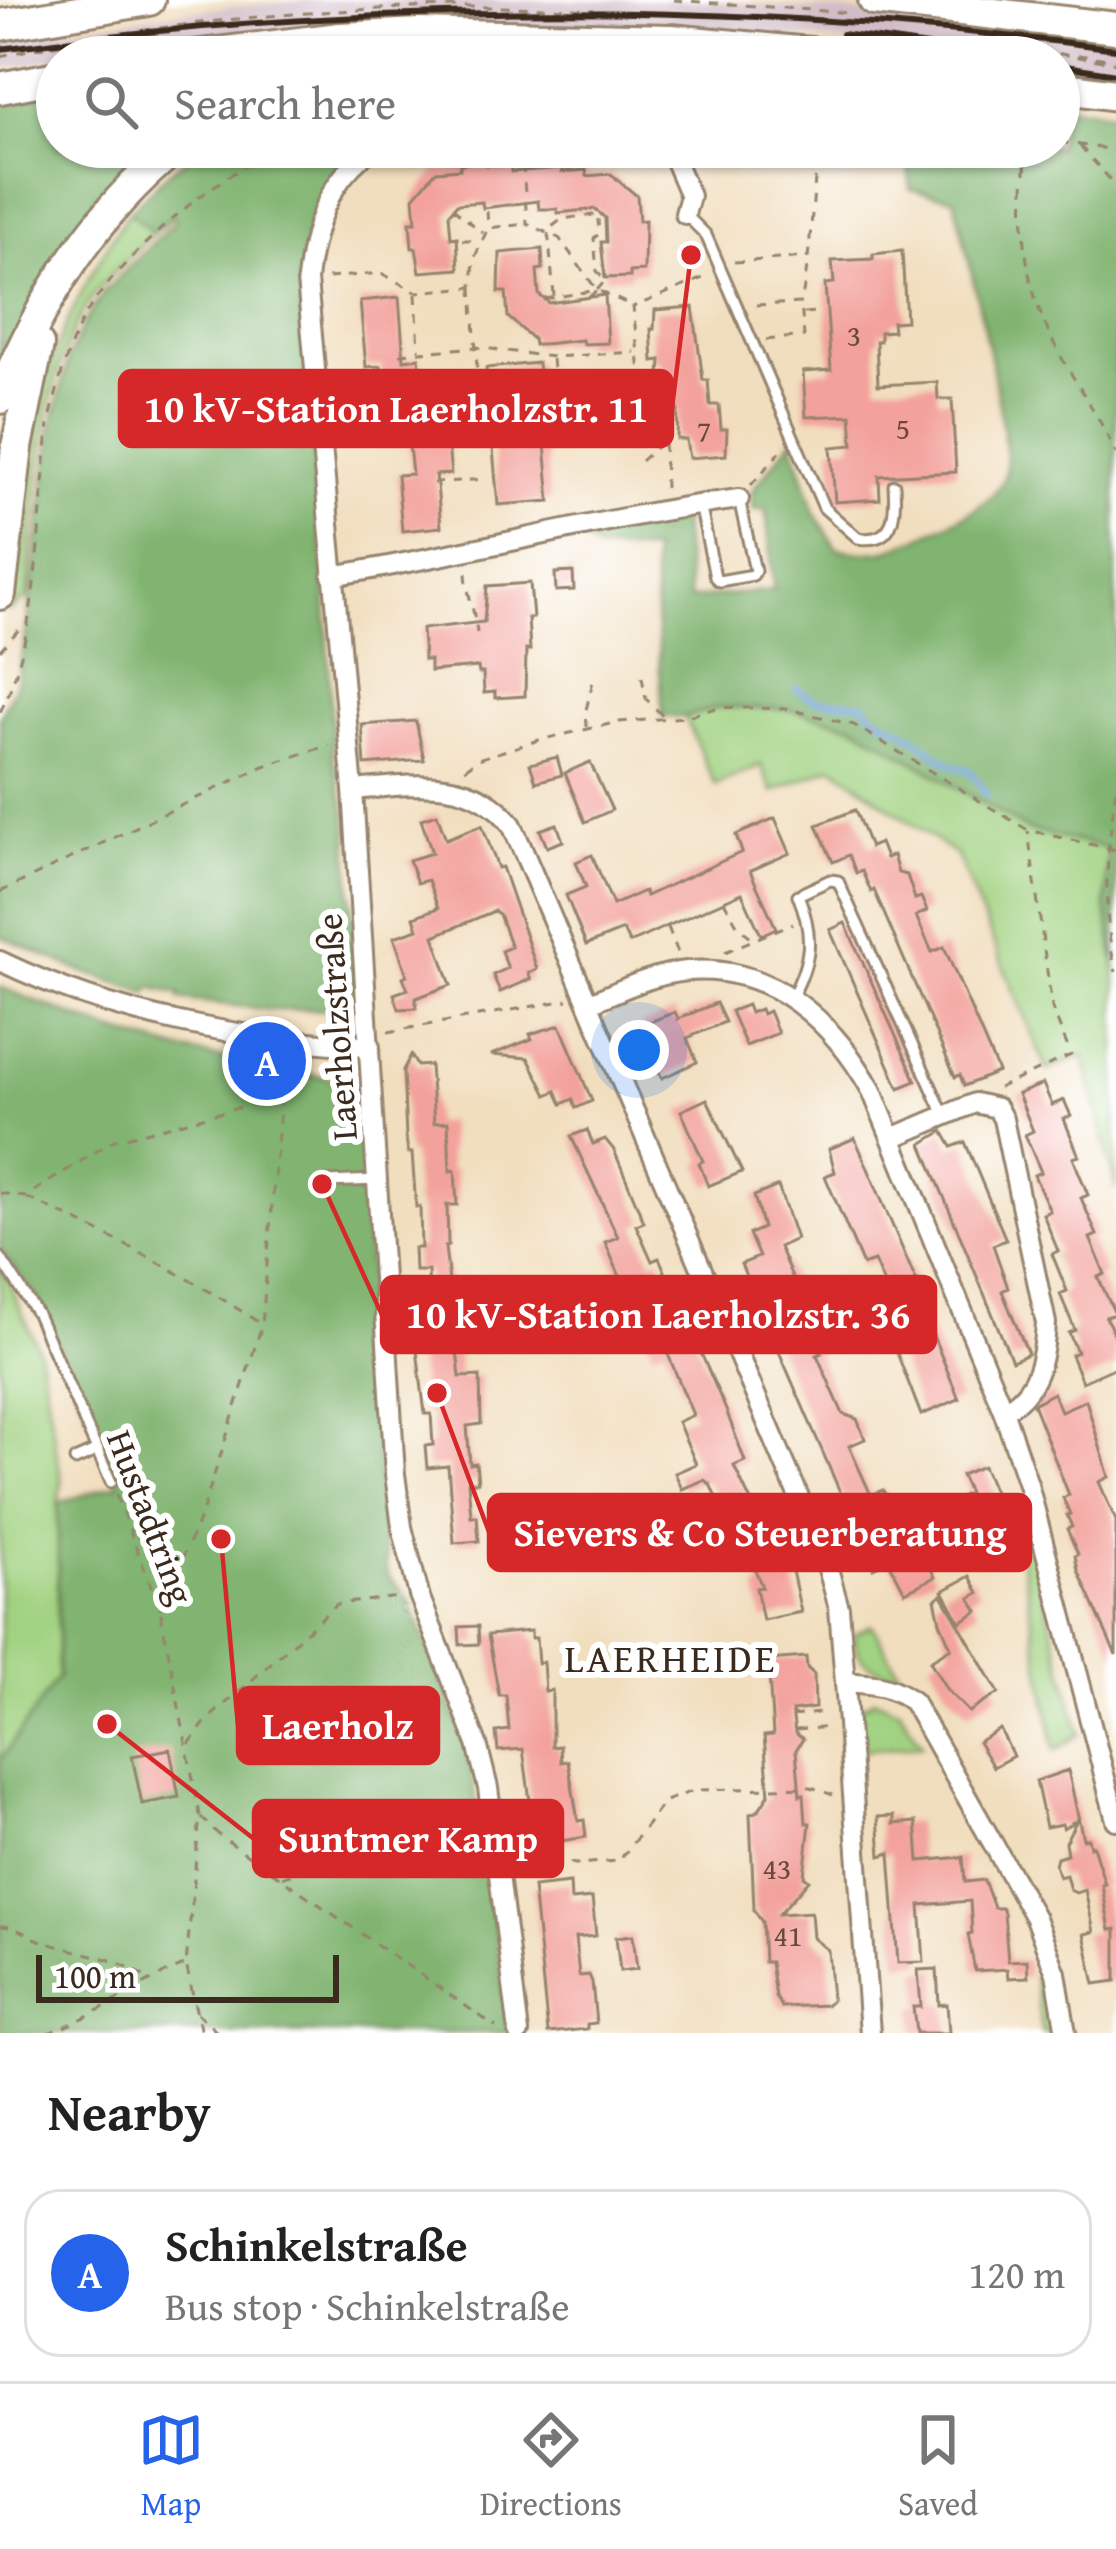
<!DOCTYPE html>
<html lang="en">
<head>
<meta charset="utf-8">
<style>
	:root { --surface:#fff; --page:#f6f6f6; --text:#222; --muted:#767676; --line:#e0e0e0; --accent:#2563eb }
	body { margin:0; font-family:"Gentium Book Plus",serif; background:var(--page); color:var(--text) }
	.scale { position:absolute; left:36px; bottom:30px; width:303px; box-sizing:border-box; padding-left:12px; border:6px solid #3b2a1e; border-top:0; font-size:33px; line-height:42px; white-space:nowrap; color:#3b2a1e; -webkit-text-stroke:9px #fff; paint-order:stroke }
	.you { position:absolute; left:639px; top:1050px; width:42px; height:42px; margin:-30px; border:9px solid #fff; border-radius:50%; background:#1a73e8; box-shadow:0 0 0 18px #1a73e833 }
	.badge { display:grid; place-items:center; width:78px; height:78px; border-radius:50%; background:var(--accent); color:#fff; font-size:39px; font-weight:700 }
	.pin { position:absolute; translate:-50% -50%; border:6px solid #fff; box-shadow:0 3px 12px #0006 }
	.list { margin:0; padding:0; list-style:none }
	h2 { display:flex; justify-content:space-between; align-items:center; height:156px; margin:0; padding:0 48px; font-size:51px }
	h2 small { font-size:39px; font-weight:400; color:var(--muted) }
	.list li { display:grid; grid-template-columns:78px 1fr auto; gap:36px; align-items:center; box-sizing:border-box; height:168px; margin:0 24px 24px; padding:0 24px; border:3px solid var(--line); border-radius:36px }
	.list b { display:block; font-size:45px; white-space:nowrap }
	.list p { margin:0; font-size:39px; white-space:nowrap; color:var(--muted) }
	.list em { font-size:39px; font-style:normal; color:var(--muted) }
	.icon { flex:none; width:66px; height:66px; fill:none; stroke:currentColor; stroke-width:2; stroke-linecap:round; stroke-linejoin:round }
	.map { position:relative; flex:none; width:1116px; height:2033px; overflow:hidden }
	.search { position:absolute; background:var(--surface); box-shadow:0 3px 9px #0004; left:36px; right:36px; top:36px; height:132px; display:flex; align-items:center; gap:30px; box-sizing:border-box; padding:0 42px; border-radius:66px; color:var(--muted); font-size:45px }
	.sheet { height:348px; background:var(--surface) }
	nav { display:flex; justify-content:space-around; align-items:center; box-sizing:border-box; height:168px; border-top:3px solid var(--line); background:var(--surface); font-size:33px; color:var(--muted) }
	nav a { display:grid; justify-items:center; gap:6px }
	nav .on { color:var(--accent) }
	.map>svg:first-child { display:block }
	.industrial { fill:#d2bdc7 }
	.green { fill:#a1d281; stroke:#6e7e50; stroke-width:3 }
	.forest { fill:#80b46f; stroke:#5e6f46; stroke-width:3 }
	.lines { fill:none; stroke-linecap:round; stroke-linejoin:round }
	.stream { stroke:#71a1db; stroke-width:6 }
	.building { fill:#f3a19b }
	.service-casing { stroke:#96846e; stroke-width:15 }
	.minor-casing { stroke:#96846e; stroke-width:24 }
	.trunk-casing { stroke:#96846e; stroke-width:36 }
	.path { stroke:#96846e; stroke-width:3; stroke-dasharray:9 9; stroke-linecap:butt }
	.service { stroke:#fff; stroke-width:9 }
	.minor { stroke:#fff; stroke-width:18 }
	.trunk { stroke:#fff; stroke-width:30 }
	.rail { stroke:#3b2a1e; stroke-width:6 }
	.labels { text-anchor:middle; stroke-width:12; stroke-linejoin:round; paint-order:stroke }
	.number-label { font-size:30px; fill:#69483d }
	.street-label { font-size:36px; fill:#3b2a1e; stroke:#fff }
	.neighbourhood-label { font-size:39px; letter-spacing:3px; fill:#3b2a1e; stroke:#fff }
	.leader { fill:none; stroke:#d62828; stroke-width:4.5 }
	.callout-dot { fill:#d62828; stroke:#fff; stroke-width:4.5 }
	.callout { fill:#d62828; stroke:#d62828; stroke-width:4.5 }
	.callout-label { font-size:39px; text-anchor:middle; font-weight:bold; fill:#fff }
</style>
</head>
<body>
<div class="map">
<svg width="1116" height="2033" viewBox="0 0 1116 2033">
	<rect width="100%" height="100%" fill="#fff"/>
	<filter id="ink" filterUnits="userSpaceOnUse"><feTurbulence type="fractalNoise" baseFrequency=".00833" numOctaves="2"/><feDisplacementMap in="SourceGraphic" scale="24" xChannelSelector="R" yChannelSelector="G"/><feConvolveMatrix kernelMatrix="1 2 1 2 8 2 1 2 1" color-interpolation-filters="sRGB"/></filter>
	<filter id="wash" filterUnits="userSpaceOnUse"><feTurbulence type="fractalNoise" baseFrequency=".004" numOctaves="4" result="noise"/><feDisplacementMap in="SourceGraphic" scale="48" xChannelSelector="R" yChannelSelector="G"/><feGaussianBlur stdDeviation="2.7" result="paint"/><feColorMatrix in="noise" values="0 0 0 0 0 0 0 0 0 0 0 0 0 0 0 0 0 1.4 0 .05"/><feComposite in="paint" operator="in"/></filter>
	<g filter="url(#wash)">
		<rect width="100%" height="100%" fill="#f1debe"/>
		<path class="industrial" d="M310,0H702L920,17L1116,41V82L1059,73V57H962L799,37L318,26L130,46L0,69V41L182,11Z"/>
		<g class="green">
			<path d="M129,212L153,233C134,252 112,271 95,293C39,366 36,508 27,597L11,611C26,543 25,474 39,407C54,339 91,269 129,212Z"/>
			<path d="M719,707L788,709L854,725L1027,830L1108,848L1106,905L1116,972V1189L1084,1056L1047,1070L957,856L833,766L773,792L761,765L715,785L685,717Z"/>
			<path d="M0,1263L39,1351L62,1483L58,1503V1677L0,1761Z"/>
			<path d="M1024,1519L1080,1734L1055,1750L1015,1522Z"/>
			<path d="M872,1625L899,1672L898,1674C871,1667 856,1665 854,1634Z"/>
			<path d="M875,1699L900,1710L922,1745L860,1750V1708Z"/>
			<path d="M1047,1975L1056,2033H1042L1034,1976Z"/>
		</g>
		<g class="forest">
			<path d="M57,91V147H162L0,382V103Z"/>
			<path d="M1059,104L1116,113V972L1106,905L1107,848L1028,830L854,725L788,709L719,707L685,717L663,716L652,551L597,550L584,539L587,532L681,512L689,599L774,590L766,509H753L752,491L792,440L815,513L836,548C877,558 895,550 932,531C958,519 992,505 1004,478C1016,449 964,241 954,198L910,189L908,155L853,156L839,147H1059Z"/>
			<path d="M203,147H366C326,198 307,216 299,282L325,578L333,758L347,816L357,982L347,1003L339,1009L270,1010L179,999L180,994L151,987L148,993L78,970L0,936V717L16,683L25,641L52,425L69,357L84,323L104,292L176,220L173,216L153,233L129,212L168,173Z"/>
			<path d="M0,987L111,1031L178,1050L339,1080L357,1098L363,1113L376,1448L387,1575L409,1599L466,1743L490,1880L509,2033H0V1761L58,1677V1503L119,1484L39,1301L0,1249Z"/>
		</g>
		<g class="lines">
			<path class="stream" d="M796,689L816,700L863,703C876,719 885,720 903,730C927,743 940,765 969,770L987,795"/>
		</g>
		<g id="blocks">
			<g class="building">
				<path d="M485,161L486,165H511V172L562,168V172L586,170L587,176L611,174L637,196L639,221L645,220L644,271L630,272V277L605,278L601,242H606L605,218L595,209L558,213L557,209H539L538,201L483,208L482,202L457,204L449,214L451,238L457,237L459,269L420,272L416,248H412L410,222H416L414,197L436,171L460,169V164Z"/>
				<path d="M542,249L543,269L537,270L539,295L549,303L605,295L608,343L583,344L582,340L534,345L533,339L508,317L506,292H499L500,253Z"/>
				<path d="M902,251L906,321L892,322L893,331L880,332V341H876L878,385L937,382L938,399H952L956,472L879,476L880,499L835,502L831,447L853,445L851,415L806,417L803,372L831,370L825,284L834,283L832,261L873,259V254Z"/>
				<path d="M399,297L404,360L419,358L423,400L443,398L451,474L436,475L441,527L402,531L397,475L412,474L406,416L385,417L381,366L366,367L360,301Z"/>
				<path d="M693,307L703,380H708L710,405H719L721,429H727L726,455L689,458L686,440L677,439L678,409H671L670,391H659L661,360L653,361L651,329H654L655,310Z"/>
				<path d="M538,363L550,501L498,505L492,438L501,429L499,423L491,420L486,368Z"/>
				<path d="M573,572L574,590L556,591L555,573Z"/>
				<path d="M530,583L533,618H528L530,650H526L525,696L495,698V692L484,693L483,673H479L478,667L430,671V660H424L422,629L484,622L487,586Z"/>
				<path d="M416,721L424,760L365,765L362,725Z"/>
				<path d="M557,757L562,775L536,782L530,764Z"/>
				<path d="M590,762L612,810L585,822L565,773Z"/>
				<path d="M855,810L870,847L880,843L886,858L893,855L898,873L907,875L915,899L921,897L927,911L916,916L932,952L944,947L998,1072L964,1086L960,1075L955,1077L874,890L871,892L862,871L856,873L849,855L833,862L817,825Z"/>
				<path d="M437,814L446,839L482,825L498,868L502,867L537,969L528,973L531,979L500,992L493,975L508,968L501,951L511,947L499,914L494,911L434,936L451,985L416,998V1008L399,1009L394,994L408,989L403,977L407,975L394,937L418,929L414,917L438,908L428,880L417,883L409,860L432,853L421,819Z"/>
				<path d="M775,818L790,853L750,871L776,928L761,935L742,893L629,943L623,930L586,945L566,895L586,887L576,862L592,855L613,905L644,891L646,896L742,852L736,835Z"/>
				<path d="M557,824L563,841L547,847L540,830Z"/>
				<path d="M845,923L916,1081L899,1088L830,930Z"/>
				<path d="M716,1003L725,1022L687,1038L697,1062L662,1078L645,1044L649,1043L642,1025L675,1012L678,1019Z"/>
				<path d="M747,1005L750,1013L760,1009L762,1014L769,1011L778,1033L746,1046L731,1011Z"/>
				<path d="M560,1025L592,1101L576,1108L573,1099L562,1104L556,1091L547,1095L528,1058L491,1055L532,1039L530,1034Z"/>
				<path d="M411,1055L417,1066L430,1065L434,1123L448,1122L450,1171L455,1170L457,1205H447L448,1246L445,1247L460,1377L480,1376L481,1424L467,1426L470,1464L476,1463L478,1482H468L471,1516H477L479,1541L454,1543L448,1466L427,1468L425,1446L433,1445L431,1414H425L416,1342L420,1341L418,1312L430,1311L428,1271H415L414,1248H421L420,1207H416L412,1153H408L406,1137L403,1070Z"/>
				<path d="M1043,1084L1052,1105L1064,1100L1071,1116L1064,1119L1079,1156L1073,1158L1088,1195L1081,1198L1097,1235L1090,1238L1105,1274L1098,1277L1115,1314L1106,1317L1116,1339V1367L1082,1382L1071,1355L1077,1352L1069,1333L1075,1330L1060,1294L1067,1291L1052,1254L1058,1251L1043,1214L1050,1211L1034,1175L1041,1172L1025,1135L1033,1131L1018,1094Z"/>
				<path d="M707,1099L742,1172L708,1186L699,1163L703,1161L681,1111Z"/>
				<path d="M587,1130L593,1144L605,1139L614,1150L644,1222L636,1225L652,1261L659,1258L726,1410L745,1461L734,1466L762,1525L771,1521L792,1571L801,1612L763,1620L756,1588L762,1587L737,1525L729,1528L710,1484L704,1480L682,1489L675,1473L696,1464L678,1422L693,1415L665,1347L653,1352L605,1242L618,1237L571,1136Z"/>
				<path d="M943,1131L952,1147L965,1142L1006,1240L993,1245L1008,1288L1002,1291L1028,1354L1012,1361L922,1144Z"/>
				<path d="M855,1138L923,1297L918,1299L959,1399L921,1415L890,1335L904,1330L874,1261L863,1265L825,1176L835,1172L829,1149Z"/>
				<path d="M778,1186L796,1239L779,1247L794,1281L787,1284L803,1319L807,1317L812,1328L822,1353L817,1355L843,1414L857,1419L865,1439L849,1446L871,1495L883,1490L892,1509L882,1514L902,1555L873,1568L741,1264L759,1257L749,1234L763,1228L754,1196Z"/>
				<path d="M1053,1393L1061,1411L1086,1400L1109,1477L1099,1482L1116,1521V1655L1078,1570L1075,1556L1078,1554L1067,1529L1072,1527L1067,1515L1070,1514L1063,1498L1069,1495L1033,1404Z"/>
				<path d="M983,1466L1005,1518L960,1536L954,1521L968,1515L960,1497L969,1493L961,1475Z"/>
				<path d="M919,1546L935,1577L905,1592L889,1562Z"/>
				<path d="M970,1576L979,1593L970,1598L978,1611L960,1622L943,1591Z"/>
				<path d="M942,1595L999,1693L969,1712L947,1690L930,1661L951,1648L940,1622L935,1599Z"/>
				<path d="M478,1626L479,1644L460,1645L459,1627Z"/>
				<path d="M531,1631V1638H536L538,1663L543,1662L545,1691L552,1690V1747L560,1746L561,1762L568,1761L578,1821L584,1820L586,1837L536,1845L523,1749L498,1751L496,1732L509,1730L506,1695H499L488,1635Z"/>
				<path d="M806,1657L807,1668L814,1674L815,1708L792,1711L795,1733L803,1739L796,1750L800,1795L804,1794L806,1823H810L804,1876L809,1880L779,1914L811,1912L813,1938L828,1950L832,2000L827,2005L781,2007L775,1996L770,1962H764L762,1922L754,1910L750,1814L758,1811L769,1794L764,1736L773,1735L768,1660Z"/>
				<path d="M1000,1729L1013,1756L993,1767L978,1742Z"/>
				<path d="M170,1749L179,1797L142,1804L132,1756Z"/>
				<path d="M1068,1770L1083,1839L1088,1838L1090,1847L1093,1846L1105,1884L1102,1885L1110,1930L1116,1929V1981L1095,1984L1084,1934L1094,1932L1085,1890L1076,1893L1070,1890L1066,1875L1059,1877L1055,1865L1057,1857L1067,1854L1065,1842L1077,1820L1063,1828L1062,1824L1046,1827L1036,1781Z"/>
				<path d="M894,1816V1824L916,1822L919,1861L963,1857L965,1882L984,1880L994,1908H1002L1004,1913L1008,1961L1027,1960L1028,1977L1008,1978L1007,1969L975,1971L968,1934L972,1933L970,1901L920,1905L924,1962L898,1963L890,1853L881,1856L878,1817Z"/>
				<path d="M570,1883L571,1900L592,1898L596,1936L575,1938L579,1976L589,1975L592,1982L596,2023L587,2024V2029L548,2033L533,1887Z"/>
				<path d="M633,1935L637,1969L620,1971L616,1937Z"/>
				<path d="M937,1969L939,2005L947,2004L949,2033H916L913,2007H921L918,1970Z"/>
			</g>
		</g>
	</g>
	<g filter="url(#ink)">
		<use href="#blocks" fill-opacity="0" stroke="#96846e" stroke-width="3"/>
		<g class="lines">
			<defs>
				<g id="service">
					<path d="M685,214L706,235L824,508L858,538C895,544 896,514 894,485"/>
					<path d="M481,430L492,429"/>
					<path d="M700,504L715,577L719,581L753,575L755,571L739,499"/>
					<path d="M791,998C812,961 814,934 798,895L830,880L838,881L944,1115"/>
					<path d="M327,1182L378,1180"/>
					<path d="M0,1257L37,1314L111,1482"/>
					<path d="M75,1460L98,1450"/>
				</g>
				<g id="minor">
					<path d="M375,147C328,178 313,227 307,280L353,790L395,1474L402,1527L419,1595L477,1744L488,1788L519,2033"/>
					<path d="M669,147L690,196L685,214"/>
					<path d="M332,576C469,554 602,517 739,499"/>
					<path d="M353,790C410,785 473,773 512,825L825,1558L839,1608L845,1682C871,1684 891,1684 913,1702L1035,1918L1056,1973L1066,2033"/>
					<path d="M0,961C118,1018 241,1039 370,1047"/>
					<path d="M590,1003C621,990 653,974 687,971C773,964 834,1023 872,1091L1003,1410L1028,1484L1116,1820"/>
					<path d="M892,1138L975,1103L997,1108L1003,1119L1046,1323C1044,1358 1038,1394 1003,1410"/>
					<path d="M845,1682L870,2033"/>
				</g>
				<g id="trunk">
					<path d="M874,0L1116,28"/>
					<path d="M0,25L149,0"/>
					<path d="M184,57L340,38L419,34L671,40L854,57"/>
					<path d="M1059,87L1116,95"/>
					<path d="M0,88L57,77"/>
					<path d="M0,398C42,299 92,215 176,147"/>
					<path d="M0,594L17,447L38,345"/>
				</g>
			</defs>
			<use href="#service" class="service-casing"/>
			<use href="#minor" class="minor-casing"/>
			<use href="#trunk" class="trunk-casing"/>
			<g class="path">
				<path d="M674,0L852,13"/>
				<path d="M877,44L974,57"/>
				<path d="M1041,51L1116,63"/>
				<path d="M1078,55L1116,60"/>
				<path d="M0,56C186,15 404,0 594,10"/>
				<path d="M1059,142L1116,150"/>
				<path d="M1080,146L1116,186"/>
				<path d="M522,147L527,224L559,238L597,290L632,306"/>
				<path d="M1027,147C1021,211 1020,272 1048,331C1067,373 1098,411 1116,454"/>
				<path d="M453,208L483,233"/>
				<path d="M487,211L488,226"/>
				<path d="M462,240H479"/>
				<path d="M734,262L809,257"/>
				<path d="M328,278L381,273L416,292L472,287L474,259L488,228L527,224"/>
				<path d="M472,287L477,368"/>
				<path d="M597,290L605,281L597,271L594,238L599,234L598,219"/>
				<path d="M416,294L419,350"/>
				<path d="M554,296L548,230L562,219L600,214"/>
				<path d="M545,299L597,290L586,300"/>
				<path d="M756,305L801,303C812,251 811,199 819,147"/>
				<path d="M804,313L817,312"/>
				<path d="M766,340L804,336L801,305"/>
				<path d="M400,354L476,347L552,357L635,352"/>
				<path d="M552,359L556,400"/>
				<path d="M51,415C59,382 67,349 83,319C115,261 222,168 284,147"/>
				<path d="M641,461L661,443"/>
				<path d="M433,483L484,479"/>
				<path d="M751,485L780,452"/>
				<path d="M665,488L664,438L640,372L633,307L708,276"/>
				<path d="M466,573C467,595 475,611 477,633"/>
				<path d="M0,650L23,625"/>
				<path d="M642,677L646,699L662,715"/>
				<path d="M0,712C41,632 37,514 49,425"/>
				<path d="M587,727L586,710L593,681"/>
				<path d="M465,769L478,759L539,740L619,722L685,717L719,707L788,709L854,725L1028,830L1116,850"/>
				<path d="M1116,790C1107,850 1101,912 1116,972"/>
				<path d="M0,892L264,766L329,745"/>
				<path d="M724,901L739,928L754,939"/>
				<path d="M668,927L678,953"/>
				<path d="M725,952L793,923"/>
				<path d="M388,1032L568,1000"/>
				<path d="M998,1088L1071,1055L1052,1008L1028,831"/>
				<path d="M0,1193L25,1197L114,1140L246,1106L281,1073"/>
				<path d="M27,1198C109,1235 186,1274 261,1324"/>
				<path d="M116,1495L160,1609L200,1815L186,1964L201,2033"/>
				<path d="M160,1609L202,1513L262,1325L284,1060"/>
				<path d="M792,1716L827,1712"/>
				<path d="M796,1730L830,1727"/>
				<path d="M189,1744L207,1720L337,1604L399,1597"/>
				<path d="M201,1817L219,1835L496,2027"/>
				<path d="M517,1861L556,1857L575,1864L619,1861L665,1801L696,1790L811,1787L833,1795"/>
				<path d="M282,1877L316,1865L478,1858"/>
				<path d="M0,1926C15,1926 23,1933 37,1939C74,1954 114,1954 148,1979"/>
				<path d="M197,2013L218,2033"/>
				<path d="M47,2033C97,2017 136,1984 184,1965"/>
			</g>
			<use href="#service" class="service"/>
			<use href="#minor" class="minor"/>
			<use href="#trunk" class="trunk"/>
			<g class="rail">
				<path d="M842,34L1007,57"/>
				<path d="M0,49C368,0 747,0 1116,49"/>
				<path d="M1059,65L1116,74"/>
			</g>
		</g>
	</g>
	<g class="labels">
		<g class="number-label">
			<text x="854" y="346">3</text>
			<text x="903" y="439">5</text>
			<text x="704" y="441">7</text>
			<text x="777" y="1879">43</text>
			<text x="788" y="1946">41</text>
		</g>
		<g class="street-label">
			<text transform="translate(336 1027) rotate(-94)" y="13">Laerholzstraße</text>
			<text transform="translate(151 1517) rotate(69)" y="13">Hustadtring</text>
		</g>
		<g class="neighbourhood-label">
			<text x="671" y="1672">LAERHEIDE</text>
		</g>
	</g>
	<path class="leader" d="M691 255L672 408M322 1184L382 1315M437 1393L489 1532M221 1539L238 1726M107 1724L254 1839"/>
	<g class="callout-dot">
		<circle cx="691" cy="255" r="12"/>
		<circle cx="322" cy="1184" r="12"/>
		<circle cx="437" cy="1393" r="12"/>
		<circle cx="221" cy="1539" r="12"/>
		<circle cx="107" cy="1724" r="12"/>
	</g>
	<g class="callout">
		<rect x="120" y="371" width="552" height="75" rx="12"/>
		<rect x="382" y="1277" width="553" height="75" rx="12"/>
		<rect x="489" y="1495" width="541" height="75" rx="12"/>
		<rect x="238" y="1688" width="200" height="75" rx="12"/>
		<rect x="254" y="1801" width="308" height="75" rx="12"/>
	</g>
	<g class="callout-label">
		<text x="396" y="422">10 kV-Station Laerholzstr. 11</text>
		<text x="658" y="1328">10 kV-Station Laerholzstr. 36</text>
		<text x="760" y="1546">Sievers &amp; Co Steuerberatung</text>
		<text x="338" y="1739">Laerholz</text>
		<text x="408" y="1852">Suntmer Kamp</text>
	</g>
</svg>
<div class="scale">100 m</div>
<div class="you"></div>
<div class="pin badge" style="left:267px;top:1061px">A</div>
<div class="search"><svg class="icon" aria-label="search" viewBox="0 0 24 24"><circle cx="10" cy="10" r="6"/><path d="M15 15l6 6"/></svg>Search here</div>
</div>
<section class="sheet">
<h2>Nearby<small></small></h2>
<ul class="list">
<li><span class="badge">A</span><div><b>Schinkelstraße</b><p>Bus stop · Schinkelstraße</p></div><em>120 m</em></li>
</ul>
</section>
<nav>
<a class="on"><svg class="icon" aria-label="map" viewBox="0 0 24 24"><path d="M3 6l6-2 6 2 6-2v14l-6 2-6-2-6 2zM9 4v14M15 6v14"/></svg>Map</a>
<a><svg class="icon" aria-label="directions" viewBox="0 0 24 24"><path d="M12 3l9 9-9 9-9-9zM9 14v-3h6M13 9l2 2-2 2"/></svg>Directions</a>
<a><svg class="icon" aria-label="saved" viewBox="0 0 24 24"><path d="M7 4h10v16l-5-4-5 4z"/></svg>Saved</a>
</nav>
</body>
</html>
